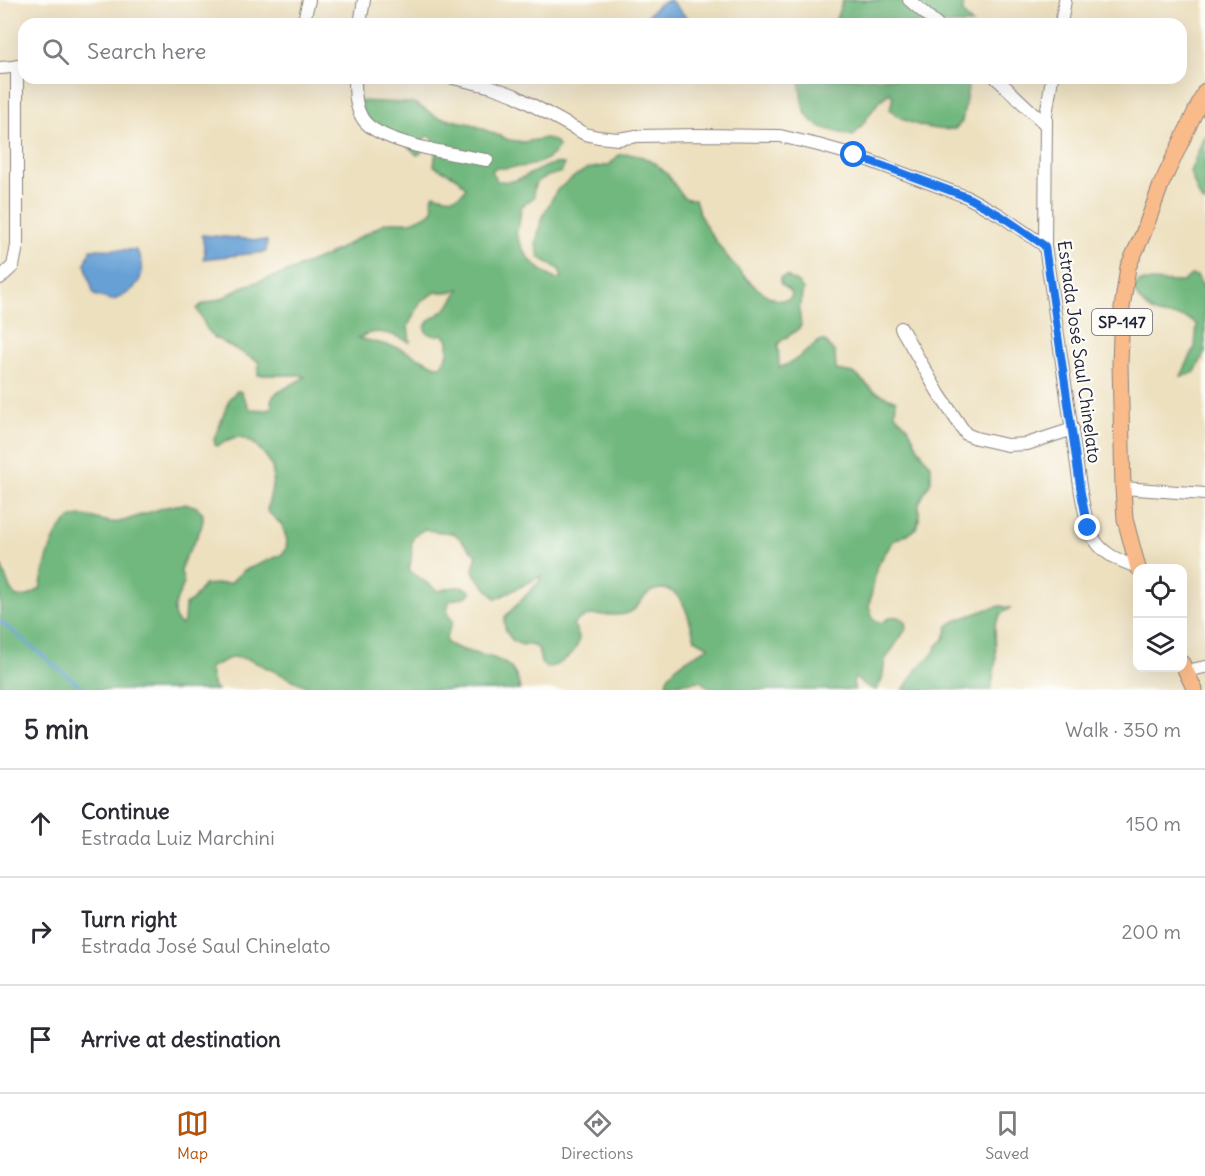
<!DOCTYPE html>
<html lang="en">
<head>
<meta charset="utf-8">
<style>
	:root { --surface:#fff; --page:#f2f2f3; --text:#2b2b33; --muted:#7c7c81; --line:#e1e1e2; --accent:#b45309 }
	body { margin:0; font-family:Delius,sans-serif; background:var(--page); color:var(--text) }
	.controls { position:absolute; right:18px; bottom:18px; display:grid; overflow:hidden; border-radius:12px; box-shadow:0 6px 24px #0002 }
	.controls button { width:54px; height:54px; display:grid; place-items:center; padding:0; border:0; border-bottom:2px solid var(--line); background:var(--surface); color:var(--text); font:30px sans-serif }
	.stop { position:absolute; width:18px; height:18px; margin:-14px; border:4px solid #1a73e8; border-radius:50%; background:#fff }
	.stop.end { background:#1a73e8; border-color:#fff; box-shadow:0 2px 6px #0008 }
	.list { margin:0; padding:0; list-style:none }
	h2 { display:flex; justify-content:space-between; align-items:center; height:78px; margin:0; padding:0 24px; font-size:26px }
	h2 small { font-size:20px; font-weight:400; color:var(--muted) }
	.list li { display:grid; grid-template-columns:39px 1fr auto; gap:18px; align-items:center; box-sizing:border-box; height:108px; padding:0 24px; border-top:2px solid var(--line) }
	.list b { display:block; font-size:22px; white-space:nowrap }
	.list p { margin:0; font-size:20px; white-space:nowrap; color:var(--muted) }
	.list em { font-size:20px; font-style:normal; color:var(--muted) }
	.icon { flex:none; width:33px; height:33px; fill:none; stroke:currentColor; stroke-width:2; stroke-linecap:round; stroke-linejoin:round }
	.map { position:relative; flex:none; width:1205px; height:690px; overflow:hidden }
	.search { position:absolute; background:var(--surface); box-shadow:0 6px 24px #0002; left:18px; right:18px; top:18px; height:66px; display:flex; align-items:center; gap:15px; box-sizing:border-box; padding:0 21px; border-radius:18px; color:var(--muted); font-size:22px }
	.sheet { height:402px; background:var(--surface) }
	nav { display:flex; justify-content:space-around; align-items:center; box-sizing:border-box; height:84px; border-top:2px solid var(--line); background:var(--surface); font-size:16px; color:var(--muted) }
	nav a { display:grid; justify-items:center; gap:3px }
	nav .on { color:var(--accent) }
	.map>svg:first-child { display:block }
	.forest { fill:#71b87e; stroke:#4a6d5c; stroke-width:1.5; fill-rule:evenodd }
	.water { fill:#66a0d5; stroke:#446188; stroke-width:1.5 }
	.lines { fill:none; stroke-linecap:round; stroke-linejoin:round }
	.stream { stroke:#66a0d5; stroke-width:3 }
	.minor-casing { stroke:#88817d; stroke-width:14 }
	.major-casing { stroke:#88817d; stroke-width:17 }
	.minor { stroke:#fff; stroke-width:12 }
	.major { stroke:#fabb8b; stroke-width:15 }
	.route { stroke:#1a73e8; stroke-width:8 }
	.labels { text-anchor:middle; stroke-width:4.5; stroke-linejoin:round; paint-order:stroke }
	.shield { fill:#fdfcf7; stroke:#646373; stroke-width:1.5 }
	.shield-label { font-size:16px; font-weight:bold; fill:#22223b }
	.street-label { font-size:18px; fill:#22223b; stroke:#fdfcf7 }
</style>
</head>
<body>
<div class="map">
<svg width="1205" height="690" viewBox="0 0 1205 690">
	<rect width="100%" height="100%" fill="#fdfcf7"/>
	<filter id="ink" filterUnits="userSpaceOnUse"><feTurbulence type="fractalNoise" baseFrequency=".0167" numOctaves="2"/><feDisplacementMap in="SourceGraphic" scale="12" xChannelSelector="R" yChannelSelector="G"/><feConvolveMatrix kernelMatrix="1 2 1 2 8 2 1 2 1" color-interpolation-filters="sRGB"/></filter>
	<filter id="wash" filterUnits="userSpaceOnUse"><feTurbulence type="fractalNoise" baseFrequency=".008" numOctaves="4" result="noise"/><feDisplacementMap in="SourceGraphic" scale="24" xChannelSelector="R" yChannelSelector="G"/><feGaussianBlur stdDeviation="1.35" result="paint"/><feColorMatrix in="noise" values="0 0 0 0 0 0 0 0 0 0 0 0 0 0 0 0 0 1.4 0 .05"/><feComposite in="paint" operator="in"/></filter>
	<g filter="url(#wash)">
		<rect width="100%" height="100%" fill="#ede0bf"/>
		<g class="forest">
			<path d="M843,0H963V14L972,24H834Z"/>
			<path d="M800,78H962L968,88L962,122L955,129C935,131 904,125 890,109L893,97L890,93C873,102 866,124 853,136C812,126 801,124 800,78Z"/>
			<path d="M354,101L414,103L437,117L471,124L509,140L524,142L546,138L556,142L558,147C547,168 515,168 495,168L492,171L497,181C502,181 507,182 512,181C530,178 546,160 564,164L561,172C547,177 530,179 534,197L521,207L519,225L516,233C525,258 533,266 555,279L562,278L559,269L540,258L536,246L541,219L557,190L575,176L587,169L609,165L619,155L629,154L643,157L656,164L668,175L683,197L688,199H695C697,205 698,211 701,217C711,238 764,314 791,298L792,293L780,283V278L787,276L798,283L803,290L799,309L801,326C795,334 785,336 778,344L779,367C794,365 807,349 820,341H825L835,353L836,370L854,373L874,391L896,401L895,414L908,427L918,448L931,466V481L919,503V520L917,527L912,532L893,541L877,566L869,606L873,619L881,623C891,617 895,613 905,621L906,629L885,660L882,680L876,690L870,688L855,678L853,682L855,690H713L700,681L669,685L666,683C669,666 695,656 709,647L695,639C689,621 685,589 662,589C657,589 653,590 649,593C640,599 637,612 625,614C606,618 588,608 573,625C576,629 579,633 579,638C579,652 559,666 547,668L541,663L538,648C532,644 526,646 520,644C509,641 502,627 505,617L539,582L541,576L496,599L475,575L473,570L477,555C471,551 458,536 455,534C447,531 436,533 425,529C402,540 417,548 409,568L410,571L438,591C449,588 461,583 471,592L467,596L449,601L447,614L453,621L446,638L447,643C475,661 515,648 520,690H308L304,685L248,659L232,657L209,668L214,688L218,690H0V562L10,589L16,597L28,596L40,589C44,569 51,536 66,522C83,507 101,525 119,522C137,519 187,492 201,511C211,525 182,555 181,570C181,574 183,578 184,583C179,597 166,613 181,625L184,622L185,605L192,601L204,585L230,583L243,571L281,555L286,550L287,540L282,525L267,511C269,499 274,485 273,473C272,459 253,438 239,437C231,437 224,442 217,446L215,445L214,439L230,398L237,391H240L250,409L267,410L272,407L271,400L275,394L305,377L301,375H258L259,362L215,338L207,329L197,309L201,305L223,298L242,287L285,273L330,254L385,223C394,221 402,223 410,222C419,220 426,215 433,211L432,198L434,194C446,198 459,201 466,188L458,178L434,166L436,150L432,137L427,136L423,140L421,153L417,155L401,139L373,127ZM459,289C454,300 449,308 438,315C435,317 431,318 429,321C419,330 430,339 442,334L448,340V354L441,366H436L399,348L358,338C379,327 390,334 410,342L408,326L421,301L436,292H453Z"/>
			<path d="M1205,134V203L1200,198L1190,172Z"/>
			<path d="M1191,275L1197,276L1205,290V352L1195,372L1188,375L1181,376L1195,347L1197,325C1177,307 1160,327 1139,299C1136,294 1134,292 1133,286L1141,281L1183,282Z"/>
			<path d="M1001,606L1010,608L1001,614L995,625L996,660L991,690H903L917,669L933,654L937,646L944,639L948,626L955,621L988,609Z"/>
		</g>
		<g class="water">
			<path d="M670,0L693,24H645L643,20L658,5Z"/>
			<path d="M202,235L267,241L266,252L203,259L205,253Z"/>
			<path d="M91,249L136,250C149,267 141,288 122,296C119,297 116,300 113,300C107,300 99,296 94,295L85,264Z"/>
		</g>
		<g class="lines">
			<path class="stream" d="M0,621L85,690"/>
		</g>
	</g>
	<g filter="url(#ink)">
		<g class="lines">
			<defs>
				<g id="minor">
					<path d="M909,0L937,24"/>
					<path d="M303,24L309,0"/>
					<path d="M360,24L364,0"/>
					<path d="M1061,24L1065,0"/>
					<path d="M0,68L23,66"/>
					<path d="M355,78C355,93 355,110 365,122C384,144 458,155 487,160"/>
					<path d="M453,78L492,87L514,95L585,134L598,137L618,139L637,136L701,135L780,136L818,145L854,155L967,197L1000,215L1045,246"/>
					<path d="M996,78L1046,125"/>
					<path d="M1052,78L1046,115L1045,246L1081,493C1089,536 1093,554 1138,567"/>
					<path d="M0,278L13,266L17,246V66"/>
					<path d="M901,328L939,394L966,434L976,438L1007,445L1027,444L1073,429"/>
					<path d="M1123,488L1205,494"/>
					<path d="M1186,671L1205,667"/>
				</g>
				<g id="major">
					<path d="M1138,568L1125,519L1123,488L1120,364L1122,308L1128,267L1143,234L1161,185L1205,91"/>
					<path d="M1182,663L1195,690"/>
				</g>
			</defs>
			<use href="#minor" class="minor-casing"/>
			<use href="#major" class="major-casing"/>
			<use href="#minor" class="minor"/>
			<use href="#major" class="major"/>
		</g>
	</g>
	<g class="lines" filter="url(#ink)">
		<path class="route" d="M854,155L967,197L1000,215L1045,246L1081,493L1088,528"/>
	</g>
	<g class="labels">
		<rect class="shield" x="1092" y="309" width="60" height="26" rx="4.5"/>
		<g class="shield-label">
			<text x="1122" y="328">SP-147</text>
		</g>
		<g class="street-label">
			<text transform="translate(1079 352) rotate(82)" y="6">Estrada José Saul Chinelato</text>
		</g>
	</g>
</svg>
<div class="controls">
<button><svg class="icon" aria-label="locate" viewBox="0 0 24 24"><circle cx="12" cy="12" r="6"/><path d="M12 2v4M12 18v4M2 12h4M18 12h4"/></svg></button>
<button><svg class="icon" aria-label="layers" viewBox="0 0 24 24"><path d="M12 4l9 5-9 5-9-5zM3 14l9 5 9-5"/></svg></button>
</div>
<div class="stop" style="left:854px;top:155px"></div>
<div class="stop end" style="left:1088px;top:528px"></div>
<div class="search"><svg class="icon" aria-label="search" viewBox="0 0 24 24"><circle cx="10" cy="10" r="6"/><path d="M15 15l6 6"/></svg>Search here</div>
</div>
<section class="sheet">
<h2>5 min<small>Walk · 350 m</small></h2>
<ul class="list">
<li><svg class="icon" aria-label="ahead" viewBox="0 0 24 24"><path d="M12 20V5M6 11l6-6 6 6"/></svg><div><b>Continue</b><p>Estrada Luiz Marchini</p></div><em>150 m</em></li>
<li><svg class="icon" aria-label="right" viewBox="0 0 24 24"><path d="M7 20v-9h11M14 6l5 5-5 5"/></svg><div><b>Turn right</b><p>Estrada José Saul Chinelato</p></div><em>200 m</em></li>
<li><svg class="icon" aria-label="arrive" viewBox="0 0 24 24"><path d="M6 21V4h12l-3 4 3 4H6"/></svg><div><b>Arrive at destination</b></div></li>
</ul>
</section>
<nav>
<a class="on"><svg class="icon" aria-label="map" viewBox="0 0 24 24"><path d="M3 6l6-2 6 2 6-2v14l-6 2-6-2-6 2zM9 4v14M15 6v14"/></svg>Map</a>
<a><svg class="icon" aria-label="directions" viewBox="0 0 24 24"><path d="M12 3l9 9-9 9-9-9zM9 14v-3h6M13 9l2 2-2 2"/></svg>Directions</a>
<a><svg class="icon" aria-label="saved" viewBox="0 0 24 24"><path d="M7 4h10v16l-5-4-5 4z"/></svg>Saved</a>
</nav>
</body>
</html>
